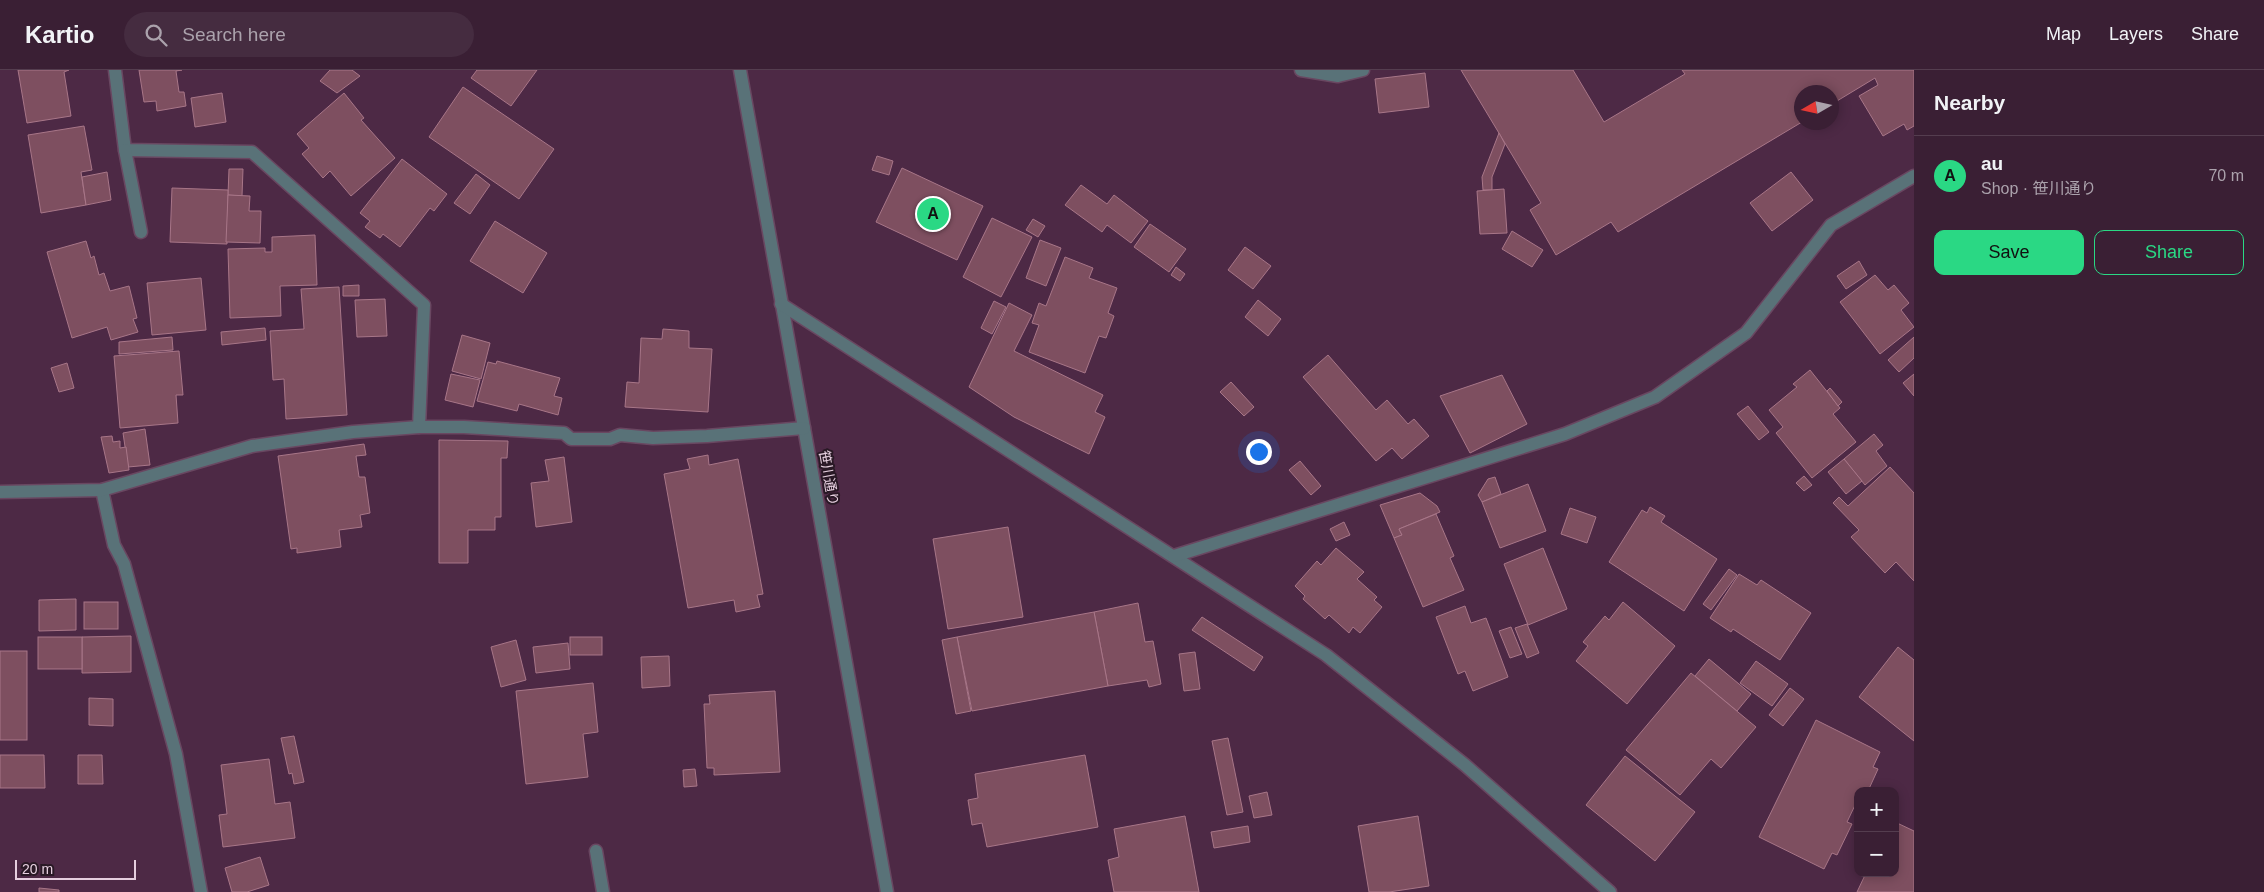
<!DOCTYPE html>
<html lang="en">
<head>
<meta charset="utf-8">
<style>
	:root { --surface:#3a1f34; --page:#452c40; --text:#f1f3f6; --muted:#aba2ac; --line:#543d4f; --accent:#2ad884 }
	body { margin:0; font-family:Arial,"Noto Sans JP",sans-serif; background:var(--page); color:var(--text) }
	.controls { position:absolute; right:15px; bottom:15px; display:grid; overflow:hidden; border-radius:10px; box-shadow:0 2px 12px #0003 }
	.controls button { width:45px; height:45px; display:grid; place-items:center; padding:0; border:0; border-bottom:1px solid var(--line); background:var(--surface); color:var(--text); font:25px sans-serif }
	.compass { position:absolute; left:1794px; top:15px; width:45px; height:45px; border-radius:50%; background:var(--surface); box-shadow:0 2px 12px #0003; rotate:261deg }
	.scale { position:absolute; left:15px; bottom:12px; width:121px; box-sizing:border-box; padding-left:5px; border:2px solid #e6cfdf; border-top:0; font-size:14px; line-height:18px; white-space:nowrap; color:#e6cfdf; -webkit-text-stroke:4px #291925; paint-order:stroke }
	.you { position:absolute; left:1258px; top:381px; width:18px; height:18px; margin:-12px; border:4px solid #fff; border-radius:50%; background:#1a73e8; box-shadow:0 0 0 8px #1a73e833 }
	.badge { display:grid; place-items:center; width:32px; height:32px; border-radius:50%; background:var(--accent); color:#111; font-size:16px; font-weight:700 }
	.pin { position:absolute; translate:-50% -50%; border:2px solid #fff; box-shadow:0 1px 5px #0006 }
	.list { margin:0; padding:0; list-style:none }
	h2 { display:flex; justify-content:space-between; align-items:center; height:65px; margin:0; padding:0 20px; font-size:21px }
	h2 small { font-size:16px; font-weight:400; color:var(--muted) }
	.list li { display:grid; grid-template-columns:32px 1fr auto; gap:15px; align-items:center; box-sizing:border-box; height:80px; padding:0 20px; border-top:1px solid var(--line) }
	.list b { display:block; font-size:19px; white-space:nowrap }
	.list p { margin:0; font-size:16px; white-space:nowrap; color:var(--muted) }
	.list em { font-size:16px; font-style:normal; color:var(--muted) }
	.actions { display:flex; gap:10px; padding:15px 20px }
	.actions a { flex:1; padding:11px 0; border:1px solid var(--accent); border-radius:10px; text-align:center; font-size:18px; color:var(--accent) }
	.actions .main { background:var(--accent); color:#111 }
	.icon { flex:none; width:28px; height:28px; fill:none; stroke:currentColor; stroke-width:2; stroke-linecap:round; stroke-linejoin:round }
	.map { position:relative; flex:none; width:1914px; height:822px; overflow:hidden }
	header { display:flex; align-items:center; gap:30px; box-sizing:border-box; height:70px; padding:0 25px; background:var(--surface); border-bottom:1px solid var(--line) }
	header strong { font-size:24px }
	nav { display:flex; gap:28px; margin-inline-start:auto; font-size:18px }
	.search { width:350px; height:45px; background:var(--page); display:flex; align-items:center; gap:12px; box-sizing:border-box; padding:0 18px; border-radius:28px; color:var(--muted); font-size:19px }
	main { display:flex }
	aside { flex:1; background:var(--surface) }
	.map>svg:first-child { display:block }
	.building { fill:#7e4f60; stroke:#a87688 }
	.lines { fill:none; stroke-linecap:round; stroke-linejoin:round }
	.minor-casing { stroke:#694761; stroke-width:15 }
	.minor { stroke:#597278; stroke-width:12 }
	.labels { text-anchor:middle; stroke-width:4; stroke-linejoin:round; paint-order:stroke }
	.street-label { font-size:14px; fill:#e6cfdf; stroke:#291925 }
</style>
</head>
<body>
<header>
<strong>Kartio</strong>
<div class="search"><svg class="icon" aria-label="search" viewBox="0 0 24 24"><circle cx="10" cy="10" r="6"/><path d="M15 15l6 6"/></svg>Search here</div>
<nav><a>Map</a><a>Layers</a><a>Share</a></nav>
</header>
<main>
<div class="map">
<svg width="1914" height="822" viewBox="0 0 1914 822">
	<rect width="100%" height="100%" fill="#4d2945"/>
	<g class="building">
		<path d="M18,0H69L64,2L71,46L27,53Z"/>
		<path d="M139,0H182L176,1L179,22H184L186,36L157,41L156,31L144,32Z"/>
		<path d="M330,0H352L360,6L337,23L320,11Z"/>
		<path d="M477,0H537L511,36L471,8Z"/>
		<path d="M1461,0H1573L1604,52L1685,4L1682,0H1914V56L1907,60L1904,54L1883,66L1859,26L1878,15L1875,8L1832,34V22H1802V52L1618,162L1611,152L1556,185L1530,140L1541,133Z"/>
		<path d="M1425,3L1429,37L1379,43L1375,9Z"/>
		<path d="M463,17L554,79L519,129L429,67Z"/>
		<path d="M222,23L226,52L195,57L191,28Z"/>
		<path d="M344,23L364,48L361,50L395,88L351,126L330,101L323,108L302,84L309,78L297,64Z"/>
		<path d="M84,56L92,100L81,102L86,135L41,143L28,65Z"/>
		<path d="M1499,63L1505,74L1492,107V120H1483L1482,107Z"/>
		<path d="M877,86L893,91L889,105L872,100Z"/>
		<path d="M402,89L447,124L434,141L430,138L400,177L383,164L380,168L365,157L370,151L360,143Z"/>
		<path d="M902,98L983,136L957,190L876,152Z"/>
		<path d="M229,99H243L242,126L228,125Z"/>
		<path d="M107,102L111,130L86,135L82,107Z"/>
		<path d="M1791,102L1813,130L1772,161L1750,133Z"/>
		<path d="M476,104L490,115L470,144L454,133Z"/>
		<path d="M1081,115L1107,134L1114,125L1148,151L1131,173L1107,155L1102,162L1065,135Z"/>
		<path d="M172,118L228,120L227,174L170,172Z"/>
		<path d="M1504,119L1507,163L1480,164L1477,121Z"/>
		<path d="M228,125L250,126L249,141H261L260,173L226,172Z"/>
		<path d="M992,148L1032,167L1001,227L963,207Z"/>
		<path d="M1033,149L1045,156L1038,167L1026,160Z"/>
		<path d="M495,151L547,183L523,223L470,191Z"/>
		<path d="M1150,154L1186,179L1169,202L1134,177Z"/>
		<path d="M1512,161L1543,180L1532,197L1502,179Z"/>
		<path d="M315,165L317,215L280,216L281,246L230,248L228,179L265,178V182H272V167Z"/>
		<path d="M1040,170L1061,178L1046,216L1026,208Z"/>
		<path d="M86,171L91,188L94,186L99,205L104,203L110,221L129,216L137,248L133,249L138,262L111,270L107,257L72,268L47,182Z"/>
		<path d="M1245,177L1271,196L1253,219L1228,200Z"/>
		<path d="M1065,187L1093,198L1089,208L1117,218L1108,243L1114,246L1106,268L1099,266L1085,303L1029,282L1039,255L1032,253L1039,233L1046,236Z"/>
		<path d="M1859,191L1867,205L1846,219L1837,206Z"/>
		<path d="M1176,197L1185,204L1180,211L1171,205Z"/>
		<path d="M1875,205L1888,220L1894,215L1909,233L1901,240L1914,257L1880,284L1840,232Z"/>
		<path d="M201,208L206,260L152,265L147,213Z"/>
		<path d="M359,215V226H343V216Z"/>
		<path d="M339,217L347,345L286,349L284,309L273,310L270,261L304,259L301,219Z"/>
		<path d="M385,229L387,266L357,267L355,230Z"/>
		<path d="M1258,230L1281,249L1268,266L1245,247Z"/>
		<path d="M994,231L1006,237L992,264L981,258Z"/>
		<path d="M1009,233L1032,245L1014,281L1103,325L1095,342L1105,347L1089,384L1014,347L969,317Z"/>
		<path d="M265,258L266,270L222,275L221,262Z"/>
		<path d="M663,259L689,261V278L712,279L708,342L625,337L627,312L639,313L641,268L662,269Z"/>
		<path d="M462,265L490,273L481,309L452,301Z"/>
		<path d="M172,267L173,280L119,284V272Z"/>
		<path d="M1914,267V288L1899,302L1888,290Z"/>
		<path d="M179,281L183,325H176L178,353L120,358L114,286Z"/>
		<path d="M1328,285L1376,340L1387,330L1408,354L1414,349L1429,366L1402,389L1392,378L1376,391L1303,307Z"/>
		<path d="M497,291L560,308L554,326L562,328L558,345L519,334L517,341L477,331L488,292L496,294Z"/>
		<path d="M67,293L74,318L59,322L51,298Z"/>
		<path d="M1810,300L1840,338L1833,344L1856,372L1812,408L1776,363L1783,357L1769,340L1797,317L1793,314Z"/>
		<path d="M451,304L480,310L473,337L445,330Z"/>
		<path d="M1914,304V326L1903,313Z"/>
		<path d="M1502,305L1527,354L1470,383L1440,326Z"/>
		<path d="M1231,312L1254,337L1244,346L1220,322Z"/>
		<path d="M1830,318L1842,332L1838,336L1827,321Z"/>
		<path d="M1748,336L1769,362L1759,370L1737,344Z"/>
		<path d="M145,359L150,395L128,397L123,363Z"/>
		<path d="M1874,364L1883,375L1876,381L1887,396L1865,415L1844,389Z"/>
		<path d="M112,366L113,372L120,371V378L126,377L129,400L109,403L101,367Z"/>
		<path d="M439,370L508,371L507,388H501V447H495V460H468V493H439Z"/>
		<path d="M364,374L366,385L356,386L359,407H365L370,443L360,445L362,457L339,460L341,477L297,483V478L291,479L278,386Z"/>
		<path d="M708,385L709,395L738,389L763,524L757,525L760,537L736,542L734,530L688,538L664,404L690,399L687,389Z"/>
		<path d="M564,387L572,452L536,457L531,413L549,411L545,390Z"/>
		<path d="M1844,389L1862,411L1846,424L1828,402Z"/>
		<path d="M1300,391L1321,416L1311,425L1289,400Z"/>
		<path d="M1890,397L1914,423V511L1896,492L1885,503L1851,467L1859,460L1833,433L1839,427L1848,436Z"/>
		<path d="M1804,406L1812,415L1804,421L1796,413Z"/>
		<path d="M1495,407L1501,424L1482,432L1478,425L1488,409Z"/>
		<path d="M1528,414L1546,461L1500,478L1482,432Z"/>
		<path d="M1420,423L1437,436L1440,442L1399,459L1402,465L1394,468L1380,435Z"/>
		<path d="M1650,437L1665,446L1661,452L1717,489L1684,541L1609,492L1642,440L1647,443Z"/>
		<path d="M1570,438L1596,447L1587,473L1561,464Z"/>
		<path d="M1436,444L1454,486L1450,488L1464,520L1423,537L1394,468L1402,465L1399,459Z"/>
		<path d="M1344,452L1350,465L1336,471L1330,459Z"/>
		<path d="M1008,457L1023,547L948,559L933,469Z"/>
		<path d="M1336,478L1364,502L1357,509L1377,527L1374,530L1382,537L1360,563L1353,557L1349,563L1329,545L1325,549L1303,529L1305,526L1295,516L1317,491L1321,495Z"/>
		<path d="M1543,478L1567,539L1528,555L1504,494Z"/>
		<path d="M1729,499L1737,505L1711,540L1703,534Z"/>
		<path d="M1739,504L1757,515L1761,510L1811,543L1780,590L1733,559L1731,562L1710,548Z"/>
		<path d="M76,529V560L39,561V530Z"/>
		<rect x="84" y="532" width="34" height="27"/>
		<path d="M1623,532L1675,576L1627,634L1576,591L1588,576L1583,572L1605,546L1609,550Z"/>
		<path d="M1138,533L1145,572L1153,571L1161,614L1149,617L1147,610L1108,616L1094,542Z"/>
		<path d="M1465,536L1471,553L1486,548L1508,607L1473,621L1465,601L1458,604L1436,547Z"/>
		<path d="M1094,542L1108,616L972,641L957,567Z"/>
		<path d="M1202,547L1263,587L1254,601L1192,560Z"/>
		<path d="M1527,554L1539,583L1527,588L1515,558Z"/>
		<path d="M1511,557L1522,584L1510,588L1499,561Z"/>
		<path d="M131,566V602L82,603V567Z"/>
		<rect x="38" y="567" width="44" height="32"/>
		<rect x="570" y="567" width="32" height="18"/>
		<path d="M957,567L971,641L956,644L942,570Z"/>
		<path d="M516,570L526,610L501,617L491,577Z"/>
		<path d="M568,573L570,599L536,603L533,577Z"/>
		<path d="M1898,577L1914,590V671L1859,627Z"/>
		<rect x="0" y="581" width="27" height="89"/>
		<path d="M1195,582L1200,619L1184,621L1179,584Z"/>
		<path d="M669,586L670,616L642,618L641,587Z"/>
		<path d="M1709,589L1751,624L1737,641L1695,606Z"/>
		<path d="M1756,591L1788,614L1772,636L1740,613Z"/>
		<path d="M1691,603L1756,657L1721,698L1711,689L1680,725L1626,680Z"/>
		<path d="M593,613L598,662L583,664L588,707L526,714L516,621Z"/>
		<path d="M1790,618L1804,629L1783,656L1769,645Z"/>
		<path d="M775,621L780,702L714,705V698H707L704,634H710L709,625Z"/>
		<path d="M89,628L113,629V656L89,655Z"/>
		<path d="M1816,650L1880,682L1873,697L1878,699L1868,721H1858V729L1847,752L1852,754L1837,785L1832,783L1824,799L1759,767Z"/>
		<path d="M294,666L304,712L294,714L292,703L289,704L281,668Z"/>
		<path d="M1228,668L1243,742L1227,745L1212,671Z"/>
		<path d="M0,685H44L45,718H0Z"/>
		<path d="M78,685H102L103,714H78Z"/>
		<path d="M1085,685L1098,757L987,777L982,753L972,755L968,730L978,728L975,704Z"/>
		<path d="M1625,686L1695,742L1655,791L1586,735Z"/>
		<path d="M269,689L275,734L290,732L295,768L223,777L219,745L227,744L221,695Z"/>
		<path d="M695,699L697,716L684,717L683,700Z"/>
		<path d="M1267,722L1272,745L1254,748L1249,726Z"/>
		<path d="M1185,746L1199,822H1114L1108,790L1119,787L1114,759Z"/>
		<path d="M1418,746L1429,816L1389,822H1369L1358,756Z"/>
		<path d="M1895,752L1914,761V822H1857L1866,803H1895Z"/>
		<path d="M1248,756L1250,772L1214,778L1211,762Z"/>
		<path d="M260,787L269,815L247,822H232L225,798Z"/>
		<path d="M39,818L59,820V822H39Z"/>
	</g>
	<g class="lines">
		<defs>
			<g id="minor">
				<path d="M115,0L125,80L252,82L424,235L419,357"/>
				<path d="M740,0L887,822"/>
				<path d="M1301,0L1338,6L1363,0"/>
				<path d="M125,80L141,162"/>
				<path d="M781,234L1326,585L1465,695L1610,822"/>
				<path d="M102,420L114,475L124,494L176,684L201,822"/>
				<path d="M0,422L102,420L252,376L353,362L419,357H464L564,363L571,369H610L620,365L653,368L707,366L804,358"/>
				<path d="M1174,486L1565,364L1655,327L1746,263L1831,155L1914,106"/>
				<path d="M596,781L603,822"/>
			</g>
		</defs>
		<use href="#minor" class="minor-casing"/>
		<use href="#minor" class="minor"/>
	</g>
	<g class="labels">
		<g class="street-label">
			<text transform="translate(829 408) rotate(80)" y="5">笹川通り</text>
		</g>
	</g>
</svg>
<div class="controls">
<button>+</button>
<button>−</button>
</div>
<svg class="compass" viewBox="-18 -18 36 36"><path d="M0-13l5 13h-10z" fill="#e53935"/><path d="M0 13l5-13h-10z" fill="#aba2ac"/></svg>
<div class="scale">20 m</div>
<div class="you"></div>
<div class="pin badge" style="left:933px;top:144px">A</div>
</div>
<aside>
<h2>Nearby<small></small></h2>
<ul class="list">
<li><span class="badge">A</span><div><b>au</b><p>Shop · 笹川通り</p></div><em>70 m</em></li>
</ul>
<div class="actions"><a class="main">Save</a><a>Share</a></div>
</aside>
</main>
</body>
</html>
